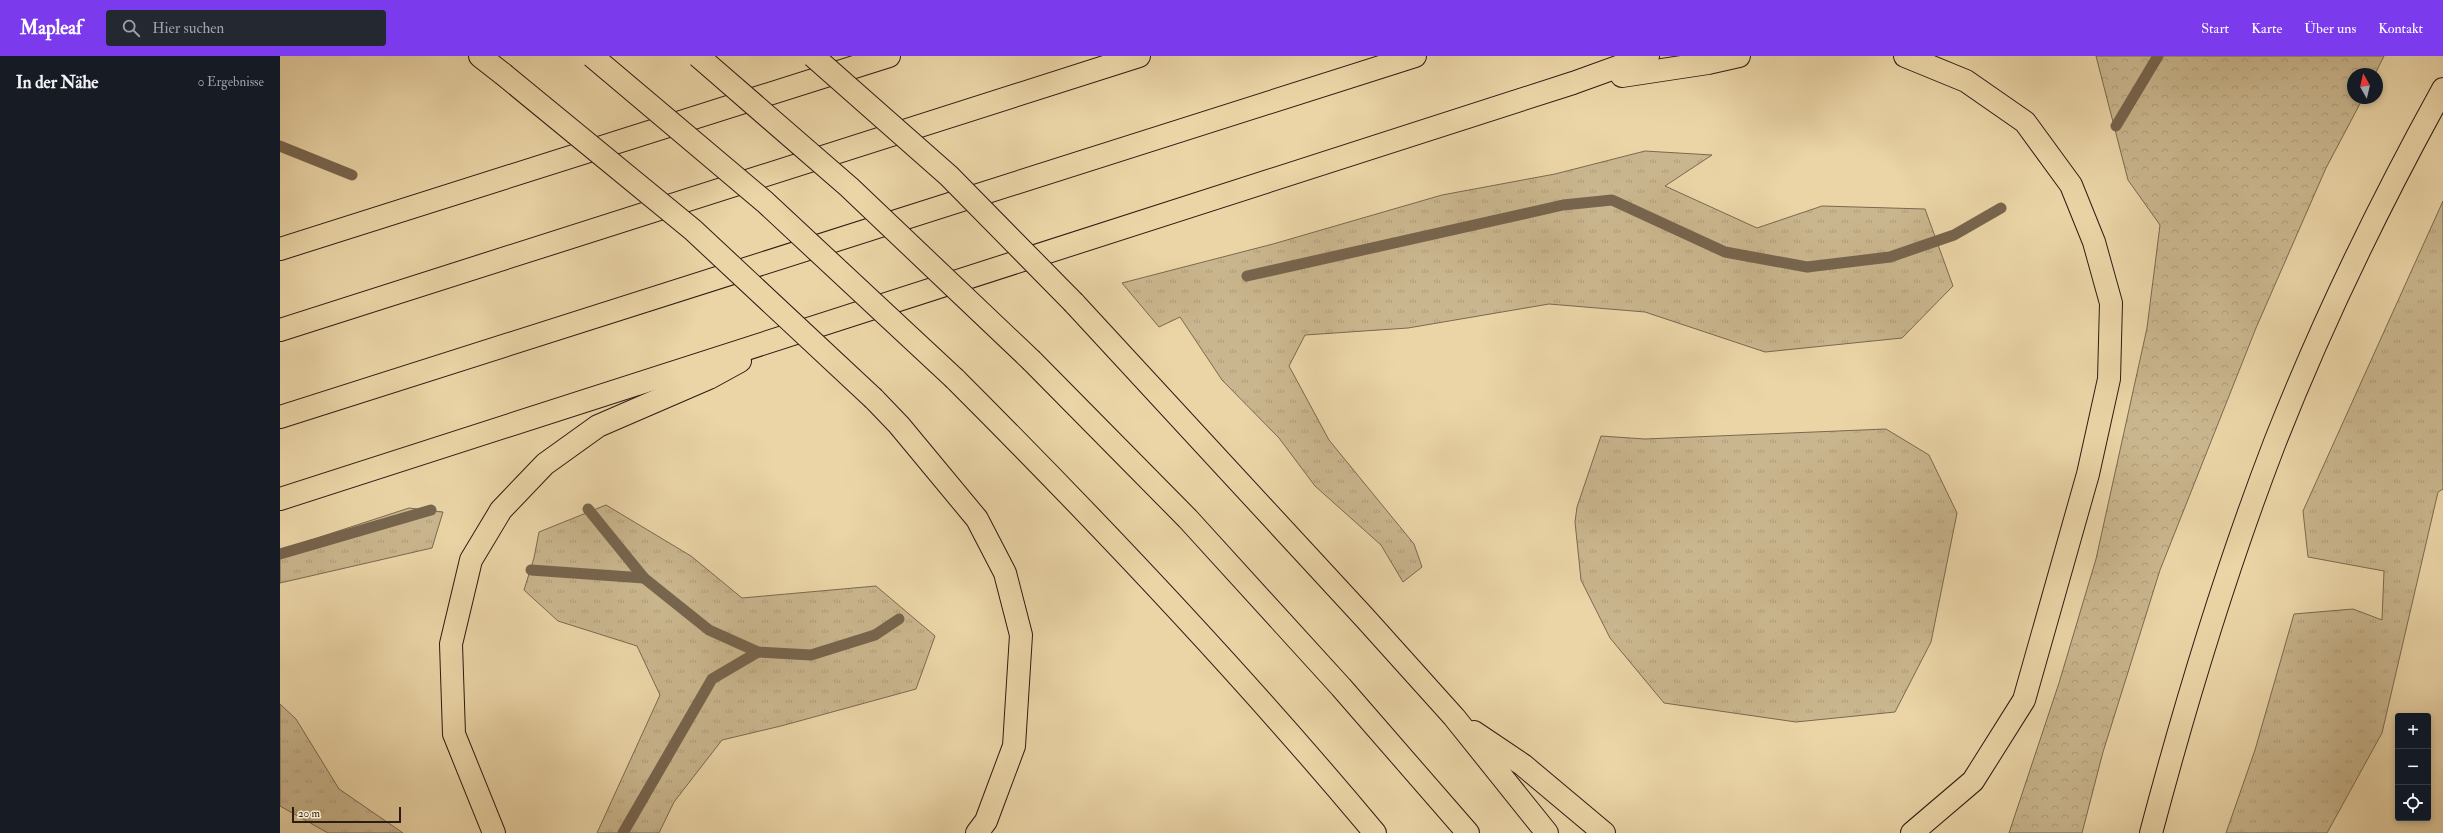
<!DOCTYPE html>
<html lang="de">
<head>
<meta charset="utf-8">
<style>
	:root { --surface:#171b24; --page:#242831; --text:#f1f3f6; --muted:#9ea1a6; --line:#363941; --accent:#7c3aed }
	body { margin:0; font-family:"IM FELL Double Pica",serif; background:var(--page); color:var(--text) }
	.controls { position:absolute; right:12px; bottom:12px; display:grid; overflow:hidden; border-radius:4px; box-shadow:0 2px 6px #0003 }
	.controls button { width:36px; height:36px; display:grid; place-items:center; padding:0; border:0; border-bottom:1px solid var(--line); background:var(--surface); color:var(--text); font:20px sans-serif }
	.compass { position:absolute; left:2067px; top:12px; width:36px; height:36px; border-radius:50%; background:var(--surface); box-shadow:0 2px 6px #0003; rotate:352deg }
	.scale { position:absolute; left:12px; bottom:10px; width:109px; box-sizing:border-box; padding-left:4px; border:2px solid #2b1c14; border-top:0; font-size:11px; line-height:14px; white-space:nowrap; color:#2b1c14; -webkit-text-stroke:3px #f2e4c6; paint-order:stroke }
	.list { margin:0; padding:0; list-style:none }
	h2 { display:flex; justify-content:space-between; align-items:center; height:52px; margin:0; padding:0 16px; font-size:17px }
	h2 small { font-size:13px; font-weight:400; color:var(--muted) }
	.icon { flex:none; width:22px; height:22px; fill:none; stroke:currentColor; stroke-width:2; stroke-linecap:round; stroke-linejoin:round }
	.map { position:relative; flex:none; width:2163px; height:777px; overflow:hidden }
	header { display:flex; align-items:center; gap:24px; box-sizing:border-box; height:56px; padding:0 20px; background:var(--accent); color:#fff }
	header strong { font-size:19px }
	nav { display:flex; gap:22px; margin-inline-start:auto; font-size:14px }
	.search { width:280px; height:36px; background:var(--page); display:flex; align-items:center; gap:10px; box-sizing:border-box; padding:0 14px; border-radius:4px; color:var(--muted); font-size:15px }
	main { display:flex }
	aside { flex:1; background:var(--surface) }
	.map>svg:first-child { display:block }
	.grass { fill:url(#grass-tufts); stroke:#7a6951 }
	.forest { fill:url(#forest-crowns); stroke:#7a6951 }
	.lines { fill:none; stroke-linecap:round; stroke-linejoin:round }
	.stream { stroke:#77654e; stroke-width:11 }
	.motorway-casing { stroke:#2b1c14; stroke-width:24 }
	.motorway { stroke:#ebd5a7; stroke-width:22 }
	.motorway-bridge-casing { stroke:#2b1c14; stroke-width:24; stroke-linecap:butt }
	.motorway-bridge { stroke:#ebd5a7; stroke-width:22 }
</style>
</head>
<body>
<header>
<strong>Mapleaf</strong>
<div class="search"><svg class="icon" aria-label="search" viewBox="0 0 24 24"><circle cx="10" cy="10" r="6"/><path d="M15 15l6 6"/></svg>Hier suchen</div>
<nav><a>Start</a><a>Karte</a><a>Über uns</a><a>Kontakt</a></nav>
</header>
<main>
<aside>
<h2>In der Nähe<small>0 Ergebnisse</small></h2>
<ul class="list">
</ul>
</aside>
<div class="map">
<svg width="2163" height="777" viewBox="0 0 2163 777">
	<defs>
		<pattern id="grass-tufts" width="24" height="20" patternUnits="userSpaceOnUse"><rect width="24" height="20" fill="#cab68e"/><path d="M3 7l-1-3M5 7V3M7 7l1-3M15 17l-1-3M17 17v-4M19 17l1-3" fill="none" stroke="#ae9c7a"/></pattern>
		<pattern id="forest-crowns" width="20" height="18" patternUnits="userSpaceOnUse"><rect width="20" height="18" fill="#cab68e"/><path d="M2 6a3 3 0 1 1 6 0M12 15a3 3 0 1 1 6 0" fill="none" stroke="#ae9c7a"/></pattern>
	</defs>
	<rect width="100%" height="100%" fill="#ebd5a7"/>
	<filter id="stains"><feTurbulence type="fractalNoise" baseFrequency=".005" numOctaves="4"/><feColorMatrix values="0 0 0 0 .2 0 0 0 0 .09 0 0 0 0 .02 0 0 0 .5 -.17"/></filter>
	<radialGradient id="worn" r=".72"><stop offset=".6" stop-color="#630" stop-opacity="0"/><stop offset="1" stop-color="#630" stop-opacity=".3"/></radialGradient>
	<g class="grass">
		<path d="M1365,95L1432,99L1385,130L1477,172L1542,150L1645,153L1673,230L1622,282L1485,296L1365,256L1269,248L1128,272L1025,279L1009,310L1049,384L1134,488L1142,511L1123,526L1101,489L1035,430L999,382L942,324L900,261L879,271L842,227L993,188L1162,139L1275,118Z"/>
		<path d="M2163,145V433L2158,436L2102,677L2047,777H1946L1975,694L2014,558L2073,553L2102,564L2104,515L2028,501L2023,455Z"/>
		<path d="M1606,373L1649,399L1677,457L1651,586L1615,656L1516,666L1384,647L1330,582L1301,524L1295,466L1297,451L1321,380L1365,383Z"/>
		<path d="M326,449L411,500L462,542L596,530L655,580L636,633L501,670L442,684L394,746L379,777H317L380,639L357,590L278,565L244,534L254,502L259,476Z"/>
		<path d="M129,452L163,456L152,492L0,527V494Z"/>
		<path d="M0,648L16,663L59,733L123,777H48L0,750Z"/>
	</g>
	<path class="forest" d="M1816,0H2104L2095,18H2073V42H2083L2046,112L1976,272L1880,514L1823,696L1802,777H1729L1779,627L1816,503L1867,272L1880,169L1848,124Z"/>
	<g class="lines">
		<g class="stream">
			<path d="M1836,70L1878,0"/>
			<path d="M0,90L72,119"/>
			<path d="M967,220L1283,149L1332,144L1445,196L1527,211L1610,201L1674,179L1721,152"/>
			<path d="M308,453L364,522L429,574L478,596L531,599L595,579L619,563"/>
			<path d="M0,498L151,454"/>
			<path d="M251,514L364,522"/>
			<path d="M343,777L432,623L478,596"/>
		</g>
		<defs>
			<g id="motorway">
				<path d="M200,0L223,18"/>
				<path d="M1625,0L1686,25L1745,66L1791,129L1814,186L1831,247L1829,323L1808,418L1744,644L1693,725L1632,777"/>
				<path d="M1342,20L1428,7L1459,0"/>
				<path d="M0,193L609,0"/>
				<path d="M794,247L1084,561L1174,661L1267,777"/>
				<path d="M0,274L859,0"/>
				<path d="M752,305L908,463L1061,631L1188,777"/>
				<path d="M675,323C821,469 963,619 1095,777"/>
				<path d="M594,343L619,369L697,463L725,517L741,579L734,690L706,765L697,777"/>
				<path d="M0,361L1135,0"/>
				<path d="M0,443L1293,27L1368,0"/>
				<path d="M1194,676L1243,709L1324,777"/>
				<path d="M214,777L174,678L171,588L191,504L221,454L265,408L318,370L429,322L460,305"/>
				<path d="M1871,777C1906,645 1946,513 1995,386C2043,264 2100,147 2163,33"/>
			</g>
		</defs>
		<use href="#motorway" class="motorway-casing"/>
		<use href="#motorway" class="motorway"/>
		<defs>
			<g id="motorway-bridge">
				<path d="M312,0L485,146L675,323"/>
				<path d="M418,0L569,131L752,305"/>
				<path d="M533,0L669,120L794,247"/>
				<path d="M223,18L413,174L594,343"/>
			</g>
		</defs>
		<use href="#motorway-bridge" class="motorway-bridge-casing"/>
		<use href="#motorway-bridge" class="motorway-bridge"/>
	</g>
	<rect width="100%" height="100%" filter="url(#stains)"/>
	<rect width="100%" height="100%" fill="url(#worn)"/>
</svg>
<div class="controls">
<button>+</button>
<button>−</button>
<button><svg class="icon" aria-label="locate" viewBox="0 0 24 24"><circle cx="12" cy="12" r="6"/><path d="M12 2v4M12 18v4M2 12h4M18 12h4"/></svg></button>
</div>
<svg class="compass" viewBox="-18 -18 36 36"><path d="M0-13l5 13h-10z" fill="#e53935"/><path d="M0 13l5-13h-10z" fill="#9ea1a6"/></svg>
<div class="scale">20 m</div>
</div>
</main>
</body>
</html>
